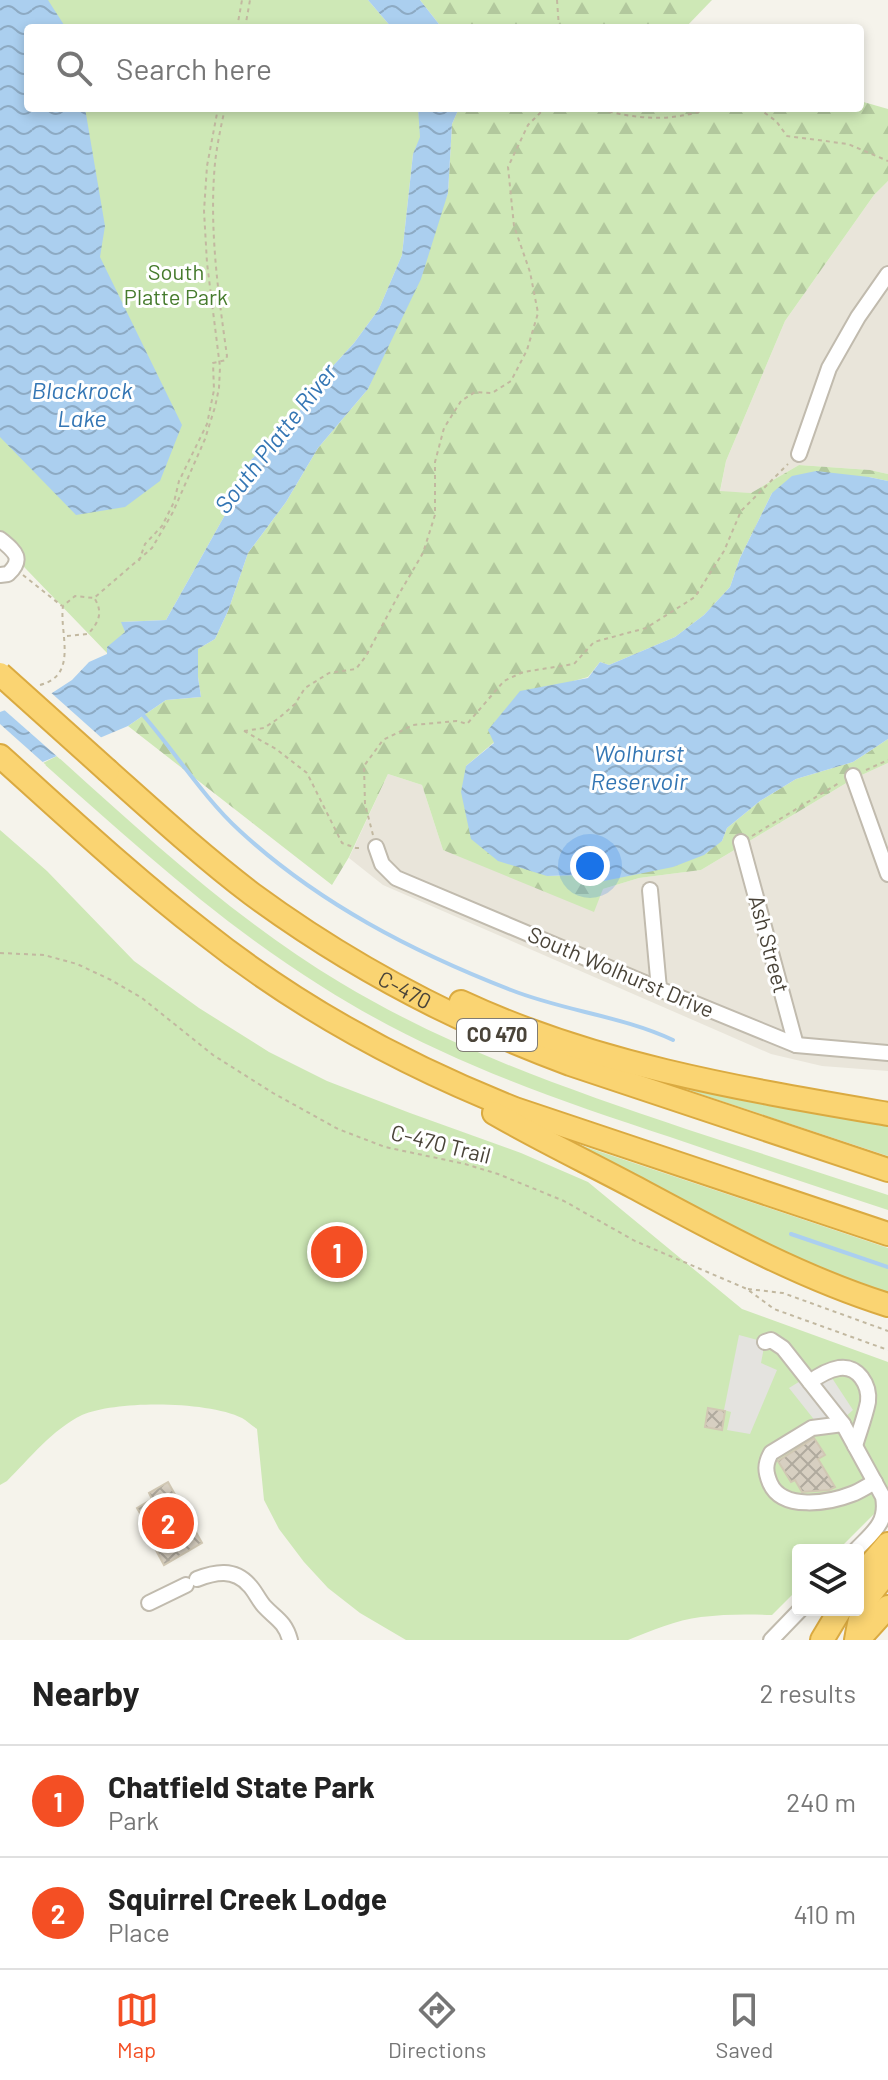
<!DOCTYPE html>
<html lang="en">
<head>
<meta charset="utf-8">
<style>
	:root { --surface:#fff; --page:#f2f2f2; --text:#222; --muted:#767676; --line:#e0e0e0; --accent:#f44f24 }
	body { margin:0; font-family:Barlow,sans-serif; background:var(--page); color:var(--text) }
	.controls { position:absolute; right:24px; bottom:24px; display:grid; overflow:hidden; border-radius:8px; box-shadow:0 4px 12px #0003 }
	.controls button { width:72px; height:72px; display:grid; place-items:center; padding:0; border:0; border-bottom:2px solid var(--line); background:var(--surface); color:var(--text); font:40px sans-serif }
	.you { position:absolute; left:590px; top:866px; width:28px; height:28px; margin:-20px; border:6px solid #fff; border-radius:50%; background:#1a73e8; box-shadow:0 0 0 12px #1a73e833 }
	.badge { display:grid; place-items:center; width:52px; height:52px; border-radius:50%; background:var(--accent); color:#fff; font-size:26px; font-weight:700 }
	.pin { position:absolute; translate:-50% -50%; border:4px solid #fff; box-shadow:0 2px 8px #0006 }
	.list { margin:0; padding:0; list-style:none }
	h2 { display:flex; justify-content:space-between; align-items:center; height:104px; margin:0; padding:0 32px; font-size:34px }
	h2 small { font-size:26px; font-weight:400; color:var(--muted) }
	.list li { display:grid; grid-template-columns:52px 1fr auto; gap:24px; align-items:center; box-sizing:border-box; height:112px; padding:0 32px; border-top:2px solid var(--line) }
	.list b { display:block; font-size:30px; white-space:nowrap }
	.list p { margin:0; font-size:26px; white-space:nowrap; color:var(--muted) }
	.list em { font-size:26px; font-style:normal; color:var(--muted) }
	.icon { flex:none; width:44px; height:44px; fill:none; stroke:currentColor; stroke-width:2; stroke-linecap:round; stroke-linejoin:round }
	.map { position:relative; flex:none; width:888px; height:1640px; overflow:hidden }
	.search { position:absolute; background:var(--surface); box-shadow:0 4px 12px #0003; left:24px; right:24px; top:24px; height:88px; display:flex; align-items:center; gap:20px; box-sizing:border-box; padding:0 28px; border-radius:8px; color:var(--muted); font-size:30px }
	.sheet { height:328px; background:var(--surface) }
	nav { display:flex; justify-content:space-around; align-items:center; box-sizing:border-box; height:112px; border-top:2px solid var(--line); background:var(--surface); font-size:22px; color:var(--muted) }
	nav a { display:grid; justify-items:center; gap:4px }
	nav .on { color:var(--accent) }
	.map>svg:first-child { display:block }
	.residential { fill:#e9e5da }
	.green { fill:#cee8b6 }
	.forest { fill:url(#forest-firs) }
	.parking { fill:#e4e3df }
	.water { fill:url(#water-waves) }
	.pier { fill:#f5f3eb }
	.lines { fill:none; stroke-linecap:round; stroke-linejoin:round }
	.stream { stroke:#abcfef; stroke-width:4 }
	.building { fill:url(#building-cross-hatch); stroke:#d1c8b4; stroke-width:2 }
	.minor-casing { stroke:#c1bbae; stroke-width:18 }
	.highway-casing { stroke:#daaa41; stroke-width:26 }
	.path { stroke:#c2b8a0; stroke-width:2; stroke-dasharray:4 4; stroke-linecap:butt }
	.minor { stroke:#fff; stroke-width:14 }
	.highway { stroke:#fad472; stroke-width:22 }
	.highway-bridge-casing { stroke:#daaa41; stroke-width:26; stroke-linecap:butt }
	.highway-bridge { stroke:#fad472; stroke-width:22 }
	.labels { text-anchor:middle; stroke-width:6; stroke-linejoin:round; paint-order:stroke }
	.shield { fill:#fff; stroke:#807c74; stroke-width:2 }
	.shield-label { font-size:20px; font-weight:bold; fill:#4a4439 }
	.park-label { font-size:22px; fill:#467b2d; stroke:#fff }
	.street-label { font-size:22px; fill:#4a4439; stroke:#fff }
	.water-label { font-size:24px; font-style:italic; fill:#3476b4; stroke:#fff }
</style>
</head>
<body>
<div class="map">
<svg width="888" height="1640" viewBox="0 0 888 1640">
	<defs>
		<pattern id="forest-firs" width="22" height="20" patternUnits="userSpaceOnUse" patternTransform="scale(2)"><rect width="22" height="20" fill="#cee8b6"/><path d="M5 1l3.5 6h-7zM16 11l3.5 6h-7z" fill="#b2c89d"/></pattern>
		<pattern id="water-waves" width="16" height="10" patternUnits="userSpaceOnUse" patternTransform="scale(2)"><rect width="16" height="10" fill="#abcfef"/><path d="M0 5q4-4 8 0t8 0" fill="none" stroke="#8daac3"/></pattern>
		<pattern id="building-cross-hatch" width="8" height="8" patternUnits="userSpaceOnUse" patternTransform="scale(2)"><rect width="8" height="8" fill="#d7cfc1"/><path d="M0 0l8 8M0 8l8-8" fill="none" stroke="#b0aa9e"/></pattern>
	</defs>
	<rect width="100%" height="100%" fill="#f5f3eb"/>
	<g class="residential">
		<path d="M888,181V474L870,470L799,465L751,493L720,492L726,461L785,321L874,195Z"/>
		<path d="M888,763V1071L822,1066L771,1054L383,885L349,858L388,774L422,785L443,850L603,889L639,878L701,870L853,779Z"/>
	</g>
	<g class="green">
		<path d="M0,0H368L392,28H28V108H418L421,137L413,154L402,255L379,309L354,343L332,367L303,407L249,462L239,490L166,620L122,622L125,632L108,654L0,542Z"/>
		<path d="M57,756C147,837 237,921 341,983C449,1048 567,1089 686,1129C754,1151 821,1173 888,1195V1210C815,1186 742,1162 670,1137C547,1097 431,1056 321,986C220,923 132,842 43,763Z"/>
		<path d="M0,830L47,871L134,961L199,1008L269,1052L327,1081L410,1113L521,1153L588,1182L742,1309L888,1362V1500L838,1550H798V1589L772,1615C748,1614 725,1614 701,1617C676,1620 651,1631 628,1640H406L360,1613L328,1588L304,1562L279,1529L264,1500L257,1429C252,1426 247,1421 242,1418C208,1401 117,1400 82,1415C53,1429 29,1459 7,1481L0,1485Z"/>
		<path d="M674,1082L888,1124V1156L673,1085Z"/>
		<path d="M571,1142L888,1248V1297L773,1248L569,1145Z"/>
	</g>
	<g class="forest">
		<path d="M420,0H712L685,28H442Z"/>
		<path d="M860,101L888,109V181L874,195L785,321L726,461L720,491L751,493L799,465L870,470L888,474V481L869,477L772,493L740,558L730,587L704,615L675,637L609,665L600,662L588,677L563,684L466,766L547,876L578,875L604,881L722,841L727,828L760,801L796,779L853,762L888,739V763L853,779L701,870L639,878L603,889L594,912L443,850L422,785L388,774L349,857L332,885L128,726L166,700L201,697L198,677V649L215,639L228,611L248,553L286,502L318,448L368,389L448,193L452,124L459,108H860Z"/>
	</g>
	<g class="parking">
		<path d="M739,1335L765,1342L761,1363L777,1370L750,1434L727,1430L731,1412L724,1410Z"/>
		<path d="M832,1378L853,1410L843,1419L816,1422L789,1388L802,1380L810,1382Z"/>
	</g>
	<g class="water">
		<path d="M0,0H48L66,28H28V108H85L105,226L100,257L182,425L160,481L125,507L76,515L0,437Z"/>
		<path d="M368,0H420L442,28H392Z"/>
		<path d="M418,108H459L452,124L448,193L421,279L368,389L318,448L286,502L248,553L228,611L215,639L198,649V677L201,697L166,700L128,726L0,780V712L52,693L72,680L89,662L107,654V647L125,632L121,622L166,620L239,490L249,462L303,407L332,367L354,343L379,309L402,255L413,154L420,137Z"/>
		<path d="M816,471L869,477L888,481V739L853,762L796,779L760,801L727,828L722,841L704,855L673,867L604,881L578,875L547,876L498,861L471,839L461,792L466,766L494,743L488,730L520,691L588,678L600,662L609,665L675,637L704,615L730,587L740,558L772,493L792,476Z"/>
	</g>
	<g class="pier">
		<path d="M48,690L104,740L60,759L2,708Z"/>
		<path d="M0,724L46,765L0,784Z"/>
	</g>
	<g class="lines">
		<g class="stream">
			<path d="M143,715C176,753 203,797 240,831C318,903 413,952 511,990C564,1011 622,1016 673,1040"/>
			<path d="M791,1234L888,1267"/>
		</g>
	</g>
	<g class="building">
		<path d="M708,1408L725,1411L722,1430L705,1427Z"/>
		<path d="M814,1438L825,1455L818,1459L835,1487L829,1490L802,1492L795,1480L791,1482L778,1461Z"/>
		<path d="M168,1482L202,1543L164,1565L151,1541L155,1539L137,1508L152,1499L149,1493Z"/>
	</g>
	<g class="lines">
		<defs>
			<g id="minor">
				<path d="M799,454L829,368L858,317L888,274"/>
				<path d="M0,539C14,551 25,558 8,574L0,575"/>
				<path d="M853,776L888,874"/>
				<path d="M741,842L796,1045"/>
				<path d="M376,847L382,864L396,878L659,989L796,1045L888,1053"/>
				<path d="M650,890L659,989"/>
				<path d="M765,1342L771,1340L783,1348L843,1424L883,1497C888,1523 872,1533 856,1550"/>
				<path d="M810,1382C818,1376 828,1370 839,1368C858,1365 870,1385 868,1402C865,1417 859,1432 855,1446"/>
				<path d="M843,1424L812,1428L771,1453C765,1464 765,1471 770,1483C782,1511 829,1503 852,1494C860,1491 867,1486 875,1482"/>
				<path d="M197,1579C215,1572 234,1568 249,1585C255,1591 258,1599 264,1606C275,1618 285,1621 290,1640"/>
				<path d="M149,1603L186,1585"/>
				<path d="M771,1640L800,1610"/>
			</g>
			<g id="highway">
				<path d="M0,756C67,816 132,877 203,932C296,1006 404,1065 515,1109L888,1234"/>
				<path id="s1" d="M108,771C155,813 202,856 252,894C350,966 456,1022 570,1064L888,1170"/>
				<path d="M461,1002C596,1065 742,1089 888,1114"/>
				<path d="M494,1113C539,1139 587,1162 634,1187C716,1231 799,1277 888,1305"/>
				<path d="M858,1579L888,1544"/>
				<path d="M822,1640L840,1610"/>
				<path d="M856,1640C862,1604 864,1599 888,1572"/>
				<path d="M858,1640L888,1607"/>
			</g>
		</defs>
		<use href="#minor" class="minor-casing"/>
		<use href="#highway" class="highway-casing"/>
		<g class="path">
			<path d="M557,0L559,28"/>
			<path d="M237,28L242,0"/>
			<path d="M245,28L250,0"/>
			<path d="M593,108C638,119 667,123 712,108"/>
			<path d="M758,108L776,121L787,136L848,144L888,161"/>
			<path d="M139,561L145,544L162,526L174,502L179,481L207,424L214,390L213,363L226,360L227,356C218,292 209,227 215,163C217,145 221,126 225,108"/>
			<path d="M23,575L62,606"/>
			<path d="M67,636L88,634C99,622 103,613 95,599"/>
			<path d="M40,685C79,675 59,633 63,606L75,596L94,598L152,548L173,512L205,439L215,407L219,388L220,367L207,263L204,211L207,166L218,108"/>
			<path d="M244,731L276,749L307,773L342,843L356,848H361"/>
			<path d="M244,731L264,728L279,718L295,704L305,688L329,673L356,669L366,656L399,594L423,553L435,515V462L444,428L461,401L475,392L492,393L511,381L527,350L538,313L530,272L514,226L508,167L528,125L545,108"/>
			<path d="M866,770L888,760"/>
			<path d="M373,835L365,804L364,766L383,740L413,725L457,721L467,724L504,681L523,672L574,664L594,642L646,628L695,597L724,551L741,511L788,464"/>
			<path d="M752,836L839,783"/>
			<path d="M0,953L44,955L77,964L111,980L142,998L213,1055L273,1093L338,1129L385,1147L465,1164L498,1174L564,1201L635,1241L747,1289L774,1309L888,1350"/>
			<path d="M748,1289L783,1293L888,1331"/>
		</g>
		<use href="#minor" class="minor"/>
		<use href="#highway" class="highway"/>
		<defs>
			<path id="highway-bridge" d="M0,674L108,771"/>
		</defs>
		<use href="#highway-bridge" class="highway-bridge-casing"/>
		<use href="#highway-bridge" class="highway-bridge"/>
	</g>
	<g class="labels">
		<rect class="shield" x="457" y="1019" width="80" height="32" rx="6"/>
		<g class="shield-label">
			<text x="497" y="1042">CO 470</text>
		</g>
		<g class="park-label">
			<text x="176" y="280">South<tspan x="176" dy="25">Platte Park</tspan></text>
		</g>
		<g class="street-label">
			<text transform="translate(769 944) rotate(75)" y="8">Ash Street</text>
			<text transform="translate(621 972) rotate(23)" y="8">South Wolhurst Drive</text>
			<text dy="8" stroke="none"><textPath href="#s1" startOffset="370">C-470</textPath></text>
			<text transform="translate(441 1144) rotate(14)" y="8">C-470 Trail</text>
		</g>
		<g class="water-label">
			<text x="82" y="399">Blackrock<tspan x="82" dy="28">Lake</tspan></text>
			<text transform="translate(276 439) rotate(-52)" y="8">South Platte River</text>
			<text x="639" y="762">Wolhurst<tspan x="639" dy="28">Reservoir</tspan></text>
		</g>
	</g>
</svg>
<div class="controls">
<button><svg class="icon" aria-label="layers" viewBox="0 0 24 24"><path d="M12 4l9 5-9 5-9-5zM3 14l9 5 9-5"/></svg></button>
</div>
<div class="you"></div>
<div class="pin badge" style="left:337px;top:1252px">1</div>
<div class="pin badge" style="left:168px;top:1523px">2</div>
<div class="search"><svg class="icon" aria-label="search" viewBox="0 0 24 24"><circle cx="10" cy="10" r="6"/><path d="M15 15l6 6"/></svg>Search here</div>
</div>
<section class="sheet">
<h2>Nearby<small>2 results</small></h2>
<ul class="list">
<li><span class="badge">1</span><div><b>Chatfield State Park</b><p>Park</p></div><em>240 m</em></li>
<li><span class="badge">2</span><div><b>Squirrel Creek Lodge</b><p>Place</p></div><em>410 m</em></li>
</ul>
</section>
<nav>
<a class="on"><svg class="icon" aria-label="map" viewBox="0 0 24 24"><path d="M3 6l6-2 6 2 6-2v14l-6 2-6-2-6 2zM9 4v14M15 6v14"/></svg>Map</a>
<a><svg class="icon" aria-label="directions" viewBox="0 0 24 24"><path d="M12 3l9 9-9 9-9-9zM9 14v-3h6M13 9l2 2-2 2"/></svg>Directions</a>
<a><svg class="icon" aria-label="saved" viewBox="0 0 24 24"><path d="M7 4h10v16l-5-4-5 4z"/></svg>Saved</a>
</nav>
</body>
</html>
